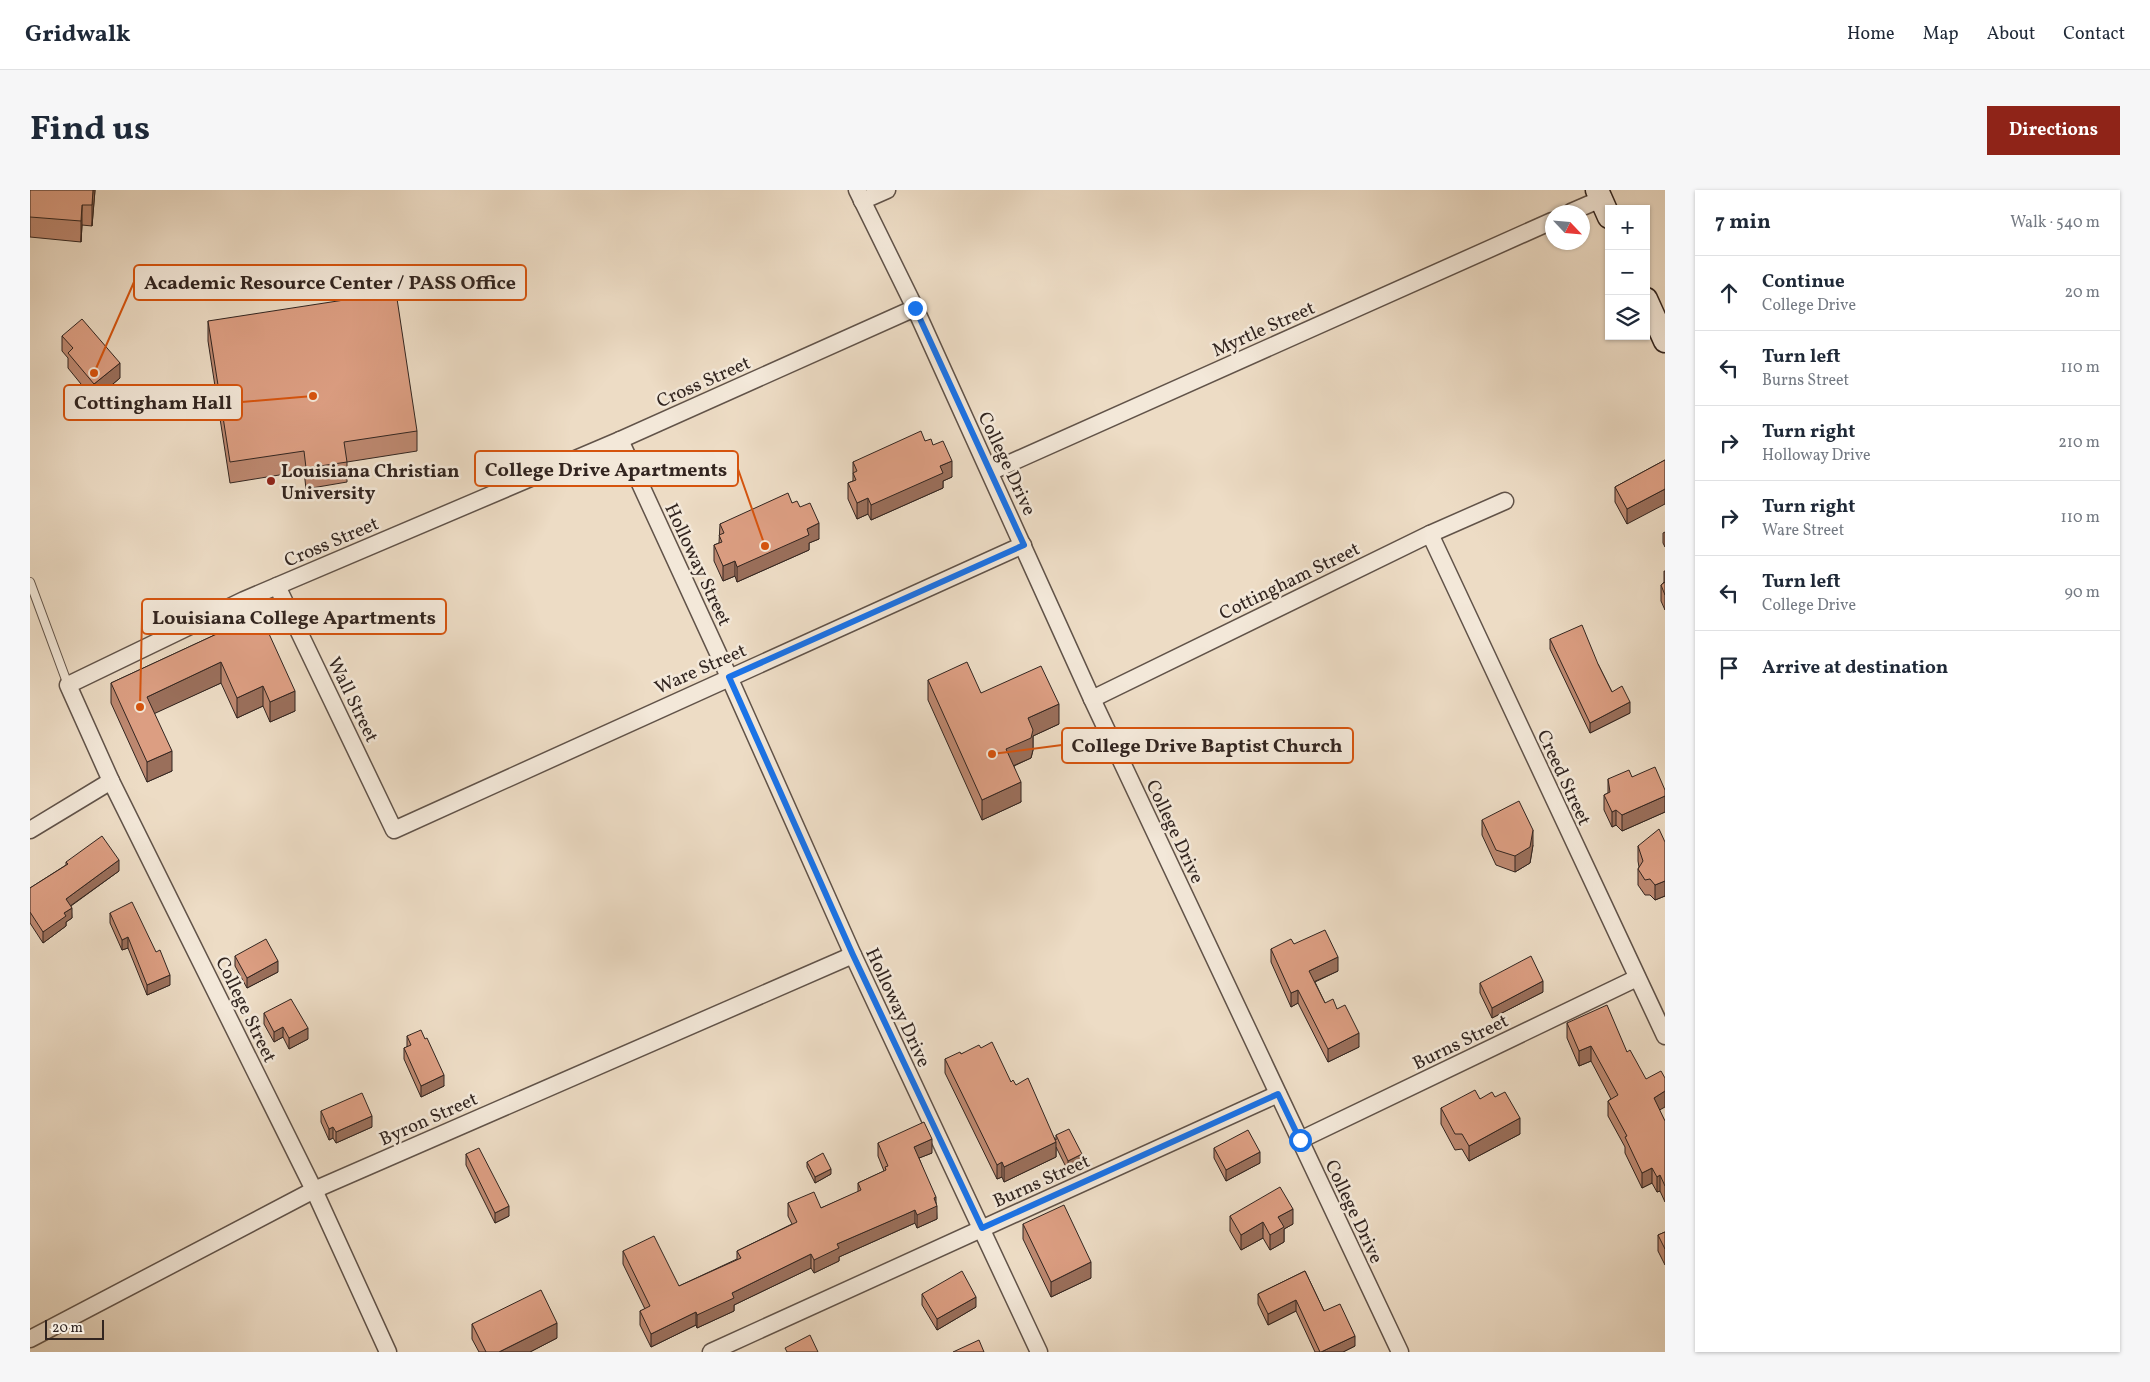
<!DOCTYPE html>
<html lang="en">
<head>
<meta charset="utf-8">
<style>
	:root { --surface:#fff; --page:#f6f6f7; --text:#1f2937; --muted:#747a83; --line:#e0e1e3; --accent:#8f2418 }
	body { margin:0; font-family:Vollkorn,serif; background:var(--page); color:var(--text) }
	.controls { position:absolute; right:15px; top:15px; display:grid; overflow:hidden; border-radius:0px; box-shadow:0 1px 4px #0004 }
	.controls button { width:45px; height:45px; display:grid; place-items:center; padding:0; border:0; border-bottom:1px solid var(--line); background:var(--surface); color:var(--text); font:25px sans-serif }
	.compass { position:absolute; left:1515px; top:15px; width:45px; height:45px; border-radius:50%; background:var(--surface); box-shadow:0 1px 4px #0004; rotate:116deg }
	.scale { position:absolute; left:15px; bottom:12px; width:59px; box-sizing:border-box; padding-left:5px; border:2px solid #322520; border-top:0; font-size:14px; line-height:18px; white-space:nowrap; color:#322520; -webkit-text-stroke:4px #f3e8d9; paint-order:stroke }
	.stop { position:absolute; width:15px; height:15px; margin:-11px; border:4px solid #1a73e8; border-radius:50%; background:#fff }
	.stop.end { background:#1a73e8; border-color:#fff; box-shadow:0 1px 5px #0008 }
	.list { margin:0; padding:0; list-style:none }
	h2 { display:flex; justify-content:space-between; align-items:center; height:65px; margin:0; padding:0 20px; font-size:21px }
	h2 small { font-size:16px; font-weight:400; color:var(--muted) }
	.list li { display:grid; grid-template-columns:32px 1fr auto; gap:15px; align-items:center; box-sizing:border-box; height:75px; padding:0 20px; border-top:1px solid var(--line) }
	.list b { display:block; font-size:19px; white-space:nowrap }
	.list p { margin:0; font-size:16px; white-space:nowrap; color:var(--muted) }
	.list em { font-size:16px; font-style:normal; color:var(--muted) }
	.icon { flex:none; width:28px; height:28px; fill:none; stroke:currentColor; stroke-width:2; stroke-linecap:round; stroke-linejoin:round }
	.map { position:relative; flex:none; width:1635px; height:1162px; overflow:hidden; border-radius:0px }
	header { display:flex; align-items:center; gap:30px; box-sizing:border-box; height:70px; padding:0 25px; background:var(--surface); border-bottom:1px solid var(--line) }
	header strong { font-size:24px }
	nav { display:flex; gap:28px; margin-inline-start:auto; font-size:18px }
	.intro { display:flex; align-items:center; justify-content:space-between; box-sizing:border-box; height:120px; padding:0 30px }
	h1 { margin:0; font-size:35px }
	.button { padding:12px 22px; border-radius:0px; background:var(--accent); color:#fff; font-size:18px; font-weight:700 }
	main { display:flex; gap:30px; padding:0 30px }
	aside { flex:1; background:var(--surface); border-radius:0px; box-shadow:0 1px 4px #0004 }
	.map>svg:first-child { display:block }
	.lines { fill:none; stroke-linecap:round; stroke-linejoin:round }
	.lane-casing { stroke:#615349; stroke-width:10 }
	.street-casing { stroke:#615349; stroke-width:19 }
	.secondary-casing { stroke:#322520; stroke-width:25 }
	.lane { stroke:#f3e8d9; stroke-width:8 }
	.street { stroke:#f3e8d9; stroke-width:16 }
	.secondary { stroke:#f3e8d9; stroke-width:22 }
	.wall { fill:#bd8870; stroke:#322520 }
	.shaded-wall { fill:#9a6f5b; stroke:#322520 }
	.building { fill:#dc9e82; stroke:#322520 }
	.route { stroke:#1a73e8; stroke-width:6 }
	.poi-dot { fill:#8f2418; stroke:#f3e8d9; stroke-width:2 }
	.labels { text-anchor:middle; stroke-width:5; stroke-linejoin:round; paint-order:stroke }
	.street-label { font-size:19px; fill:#322520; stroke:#f3e8d9 }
	.poi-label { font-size:19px; font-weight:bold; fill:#322520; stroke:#f3e8d9; text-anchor:start }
	.leader { fill:none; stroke:#d6540e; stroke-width:2 }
	.callout-dot { fill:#d6540e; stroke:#f3e8d9; stroke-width:2 }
	.callout { fill:#f3e8d9; stroke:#d6540e; stroke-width:2 }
	.callout-label { font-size:20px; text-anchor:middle; font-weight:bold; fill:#322520 }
</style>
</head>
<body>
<header>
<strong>Gridwalk</strong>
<nav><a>Home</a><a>Map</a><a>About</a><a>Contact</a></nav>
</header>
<div class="intro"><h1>Find us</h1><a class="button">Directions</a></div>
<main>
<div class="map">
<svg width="1635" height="1162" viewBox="0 0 1635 1162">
	<rect width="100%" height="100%" fill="#eddcc5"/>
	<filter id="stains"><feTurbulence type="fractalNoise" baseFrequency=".004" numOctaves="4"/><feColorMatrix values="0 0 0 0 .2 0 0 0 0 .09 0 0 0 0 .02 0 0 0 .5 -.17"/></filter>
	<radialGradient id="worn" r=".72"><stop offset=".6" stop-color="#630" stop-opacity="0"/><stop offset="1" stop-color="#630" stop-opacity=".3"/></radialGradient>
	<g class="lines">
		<defs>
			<path id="lane" d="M0,392L38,495"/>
			<g id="street">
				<path d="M827,0L885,118L1062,509L1370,1162"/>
				<path d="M832,11L857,0"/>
				<path d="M1541,22L1571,9"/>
				<path d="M590,250L699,487L823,765L1009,1162"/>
				<path d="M960,282L1522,31"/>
				<path d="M1400,344L1635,846"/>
				<path d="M247,396L364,640L993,355"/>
				<path d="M1062,509L1400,344L1475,311"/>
				<path d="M0,640L81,591"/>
				<path d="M1270,950L1607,788"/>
				<path d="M0,1149L284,1000L823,765"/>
				<path d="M358,1162L284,1000L81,591L38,495L214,410L590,250L885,118"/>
				<path d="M681,1162L1248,904"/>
			</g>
			<g id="secondary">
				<path d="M1567,0L1579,27"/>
				<path d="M1616,109L1635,151"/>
			</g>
		</defs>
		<use href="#lane" class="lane-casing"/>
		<use href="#street" class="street-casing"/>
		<use href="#secondary" class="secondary-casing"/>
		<use href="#lane" class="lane"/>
		<use href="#street" class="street"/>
		<use href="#secondary" class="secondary"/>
	</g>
	<g class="wall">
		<path d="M0,0H65L62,36L52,35L51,52L0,47Z"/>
		<path d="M178,131L387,241V261L317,272V292L276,299L274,281L200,293L178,151Z"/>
		<path d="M32,146L90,188L64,210L38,178V168L32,161Z"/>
		<path d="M895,251L903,255L922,287L913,291V298L841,330L838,324L827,329L818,309V293L823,291V272Z"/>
		<path d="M1635,270L1597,334L1585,312V297Z"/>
		<path d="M762,313L770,317L789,349L779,353V360L707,392L705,386L693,391L684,371V355L689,353L690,334Z"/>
		<path d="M1635,342V357L1633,353V343Z"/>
		<path d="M1634,381H1635V420L1631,411V395L1634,392Z"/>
		<path d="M230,424L265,521L240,532L233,516L207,528L191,493L124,523L142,581L117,592L81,513V493Z"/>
		<path d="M1520,449L1568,474L1582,502L1600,523L1560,543L1520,459Z"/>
		<path d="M898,490L951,503L1029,534L1003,546V560L1001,568L984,576L991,612L952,630L898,510Z"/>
		<path d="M1602,587L1635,600V622L1592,641L1586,635L1582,637L1574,620V605L1578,603V589Z"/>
		<path d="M1452,630L1503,655L1500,673L1485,682L1466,675L1452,645Z"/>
		<path d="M1635,652V706L1625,710L1620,705H1615L1608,695V679L1609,677L1608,671V656Z"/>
		<path d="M36,672L89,681L41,716L42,728L36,732V736L13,753L0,733V698L36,675Z"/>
		<path d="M80,723L140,795L117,805L98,758L92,760L80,733Z"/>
		<path d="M1264,754L1308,781L1285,792L1295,813L1307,819L1329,857L1298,872L1268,813L1261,817L1241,772V759Z"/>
		<path d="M205,766L248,782L217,798L205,776Z"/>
		<path d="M1450,793L1513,802L1462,828L1450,803Z"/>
		<path d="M234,823L278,849L259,859L253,847L244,852L234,834Z"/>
		<path d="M1537,833L1597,862L1629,920L1635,931V1012L1630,1001L1627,1002L1622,993L1612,998L1595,963V957L1578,926V911L1581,909L1561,871L1549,876L1537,848Z"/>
		<path d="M377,846L395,849L414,896L391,907L374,869V858L377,857Z"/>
		<path d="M951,858L981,892L986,895L1026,950V945L1052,975L1038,981L1026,957V967L974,992L972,987L967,989L915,883V869Z"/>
		<path d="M1465,907L1490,944L1439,971L1432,959L1425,960L1411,934V918L1450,909Z"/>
		<path d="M291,921L342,937L306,953L303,948L299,950L291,932Z"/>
		<path d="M848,953L902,963L889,968L906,1013L907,1029L887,1038L885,1033L874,1038L809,1067V1071L784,1083L781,1078L704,1115V1121L667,1138L666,1135L621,1157L610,1135V1121L615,1119L593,1074V1061L649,1096L707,1069V1061L762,1034L758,1026V1013L791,1018L828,1002V993L854,981L848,966Z"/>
		<path d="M1184,958L1230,973L1196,991L1184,968Z"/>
		<path d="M436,964L479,1026L465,1033L436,975Z"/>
		<path d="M777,972L801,984L785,993L777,977Z"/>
		<path d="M1200,1026L1263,1034L1254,1039V1052L1240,1060L1233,1048L1211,1060L1200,1041Z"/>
		<path d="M993,1034L1061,1088L1021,1107L993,1049Z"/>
		<path d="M1635,1042V1075L1628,1061V1045Z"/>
		<path d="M1275,1081L1294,1121L1325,1156L1313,1162H1285L1266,1121L1238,1135L1228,1114V1104Z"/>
		<path d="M892,1104L946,1117L907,1140L892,1115Z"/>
		<path d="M442,1134L527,1148L500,1162H449L442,1149Z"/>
	</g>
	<g class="shaded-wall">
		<path d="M63,0H65L62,36V15Z"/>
		<path d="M52,15V35L51,52V31Z"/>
		<path d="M90,173V188L64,210V194Z"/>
		<path d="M922,271V287L913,291V298L841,330V315L910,276Z"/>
		<path d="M1635,299V314L1597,334V319Z"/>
		<path d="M838,308V324L827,329V313Z"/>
		<path d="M789,333V349L779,353V360L707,392V377L777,339Z"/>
		<path d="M705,371V386L693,391V376Z"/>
		<path d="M191,472V493L117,527V507Z"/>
		<path d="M233,496V516L207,528V508Z"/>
		<path d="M265,501V521L240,532V512Z"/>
		<path d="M1600,512V523L1560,543V533Z"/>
		<path d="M1029,514V534L1003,546V560L1001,568L976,579V559L998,528Z"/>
		<path d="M142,561V581L117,592V572Z"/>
		<path d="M991,592V612L952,630V610Z"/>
		<path d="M1635,606V622L1592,641V625Z"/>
		<path d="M1586,620V635L1582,637V622Z"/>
		<path d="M1503,640V655L1500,673L1485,682V666Z"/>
		<path d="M89,670V681L36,719V709Z"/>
		<path d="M1635,691V706L1625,710V695Z"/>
		<path d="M42,718V728L36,732V736L13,753V742L34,723Z"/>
		<path d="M98,747V758L92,760V750Z"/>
		<path d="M1308,767V781L1279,794V781Z"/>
		<path d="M248,771V782L217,798V788Z"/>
		<path d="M140,785V795L117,805V795Z"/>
		<path d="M1513,791V802L1462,828V818Z"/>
		<path d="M1268,800V813L1261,817V803Z"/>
		<path d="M253,837V847L244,852V842Z"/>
		<path d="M278,838V849L259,859V848Z"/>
		<path d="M1329,843V857L1298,872V859Z"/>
		<path d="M1561,856V871L1549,876V861Z"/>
		<path d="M414,885V896L391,907V896Z"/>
		<path d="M1635,901V917L1624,923V908Z"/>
		<path d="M342,926V937L306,953V942Z"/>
		<path d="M1490,928V944L1439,971V956Z"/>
		<path d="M303,937V948L299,950V939Z"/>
		<path d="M902,949V963L884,970V957Z"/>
		<path d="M1026,952V967L974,992V977Z"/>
		<path d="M1230,962V973L1196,991V980Z"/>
		<path d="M1052,964V975L1038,981V971Z"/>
		<path d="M972,972V987L967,989V975Z"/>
		<path d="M1622,978V993L1612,998V983Z"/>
		<path d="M801,979V984L785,993V987Z"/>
		<path d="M1630,985V1001L1627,1002V987Z"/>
		<path d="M906,1007V1017L907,1016V1029L887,1038V1025L904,1008Z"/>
		<path d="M479,1016V1026L465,1033V1023Z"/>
		<path d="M1263,1019V1034L1254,1039V1052L1240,1060V1045L1248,1027Z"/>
		<path d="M885,1020V1033L809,1067V1071L784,1083V1070L807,1054Z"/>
		<path d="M1233,1032V1048L1211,1060V1045Z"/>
		<path d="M781,1064V1078L704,1115V1121L667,1138V1125L702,1103Z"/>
		<path d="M1061,1072V1088L1021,1107V1092Z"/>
		<path d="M946,1107V1117L907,1140V1129Z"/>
		<path d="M1266,1110V1121L1238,1135V1124Z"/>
		<path d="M666,1122V1135L621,1157V1144Z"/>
		<path d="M527,1133V1148L500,1162H469Z"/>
		<path d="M1325,1146V1156L1313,1162H1291Z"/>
	</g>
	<g class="building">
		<path d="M0,0H63L62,15H52L51,31L0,27Z"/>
		<path d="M366,102L387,241L314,252L317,272L276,278L274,261L200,272L178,131Z"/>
		<path d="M52,129L90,173L64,194L38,163L43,158L32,146Z"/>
		<path d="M891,241L895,251L901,249L903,255L913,251L922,271L910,276L913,283L841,315L838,308L827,313L818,293L826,290L823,283L827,281L823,272Z"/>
		<path d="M1635,270V299L1597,319L1585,297Z"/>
		<path d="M758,303L762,313L767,311L770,317L780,313L789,333L777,339L779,345L707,377L705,371L693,376L684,355L692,352L689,345L694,343L690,334Z"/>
		<path d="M1635,392V405L1631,395Z"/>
		<path d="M230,424L265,501L240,512L233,496L207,508L191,472L117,507L142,561L117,572L81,493Z"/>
		<path d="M1552,435L1568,474L1582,502L1592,496L1600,512L1560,533L1520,449Z"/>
		<path d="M937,472L951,503L1011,476L1029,514L998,528L1003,540L1001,548L976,559L991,592L952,610L898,490Z"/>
		<path d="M1625,577L1635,600V606L1592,625L1586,620L1582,622L1574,605L1580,602L1578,589L1599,580L1602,587Z"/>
		<path d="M1489,611L1503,640L1500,657L1485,666L1466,660L1452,630Z"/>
		<path d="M1629,639L1635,652V691L1625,695L1620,689L1615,690L1608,679L1613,671L1608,656Z"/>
		<path d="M72,646L89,670L36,709L42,718L34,723L36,726L13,742L0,722V698L38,674L36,672Z"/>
		<path d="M102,712L126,762L130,760L140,785L117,795L98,747L92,750L80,723Z"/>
		<path d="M1295,740L1308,767L1279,781L1295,813L1303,809L1307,819L1315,815L1329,843L1298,859L1268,800L1261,803L1241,759L1261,749L1264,754Z"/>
		<path d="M236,749L248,771L217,788L205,766Z"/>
		<path d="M1501,766L1513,791L1462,818L1450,793Z"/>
		<path d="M261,809L278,838L259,848L253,837L244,842L234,823Z"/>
		<path d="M1577,815L1597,862L1600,860L1616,889L1631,881L1635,888V901L1624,908L1635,931V996L1630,985L1627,987L1622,978L1612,983L1595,947L1597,946L1578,911L1588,905L1561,856L1549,861L1537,833Z"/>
		<path d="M391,840L395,849L397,848L414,885L391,896L374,858L381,855L377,846Z"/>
		<path d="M962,852L981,892L983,890L986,895L998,888L1026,952L974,977L972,972L967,975L915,869L930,862L931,864L949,855L951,858Z"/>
		<path d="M1445,900L1450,909L1462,902L1465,907L1475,902L1490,928L1439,956L1432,944H1425L1411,918Z"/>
		<path d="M332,903L342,926L306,942L303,937L299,939L291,921Z"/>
		<path d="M894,932L902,949L884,957L906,1007L904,1008L907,1016L887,1025L885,1020L874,1025L807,1054L809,1058L784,1070L781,1064L702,1103L704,1108L667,1125L666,1122L621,1144L610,1121L620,1116L593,1061L624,1046L649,1096L711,1068L707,1061L767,1032L758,1013L784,1002L791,1018L831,1000L828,993L856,980L855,977L858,976L848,953Z"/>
		<path d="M1039,939L1052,964L1038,971L1026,945Z"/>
		<path d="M1218,940L1230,962L1196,980L1184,958Z"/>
		<path d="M449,958L479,1016L465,1023L436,964Z"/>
		<path d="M793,963L801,979L785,987L777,972Z"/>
		<path d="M1250,997L1263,1019L1248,1027L1254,1037L1240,1045L1233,1032L1211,1045L1200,1026Z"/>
		<path d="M1034,1015L1061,1072L1021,1092L993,1034Z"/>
		<path d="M1635,1042V1059L1628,1045Z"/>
		<path d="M932,1081L946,1107L907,1129L892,1104Z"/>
		<path d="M1275,1081L1294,1121L1310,1114L1325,1146L1291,1162H1290L1266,1110L1238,1124L1228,1104Z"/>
		<path d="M511,1100L527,1133L469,1162H456L442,1134Z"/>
		<path d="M780,1145L788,1162H757L755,1158Z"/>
		<path d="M949,1150L954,1162H923Z"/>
	</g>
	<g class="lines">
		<path class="route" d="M885,118L994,355L699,487L823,765L952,1038L1248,904L1270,950"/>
	</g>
	<circle class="poi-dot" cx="241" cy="291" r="5"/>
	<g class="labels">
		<g class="street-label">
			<text transform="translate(1233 138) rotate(-24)" y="7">Myrtle Street</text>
			<text transform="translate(673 191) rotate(-24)" y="7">Cross Street</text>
			<text transform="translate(978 273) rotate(65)" y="7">College Drive</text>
			<text transform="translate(301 351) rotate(-23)" y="7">Cross Street</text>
			<text transform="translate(669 374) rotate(65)" y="7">Holloway Street</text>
			<text transform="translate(1259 390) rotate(-26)" y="7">Cottingham Street</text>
			<text transform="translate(670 478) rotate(-24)" y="7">Ware Street</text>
			<text transform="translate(324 509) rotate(64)" y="7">Wall Street</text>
			<text transform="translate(1535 587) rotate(65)" y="7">Creed Street</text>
			<text transform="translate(1146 641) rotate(65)" y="7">College Drive</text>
			<text transform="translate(869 817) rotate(65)" y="7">Holloway Drive</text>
			<text transform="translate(217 819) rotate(64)" y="7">College Street</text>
			<text transform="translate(1430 851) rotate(-26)" y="7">Burns Street</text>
			<text transform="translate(398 928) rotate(-24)" y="7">Byron Street</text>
			<text transform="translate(1011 990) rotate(-24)" y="7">Burns Street</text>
			<text transform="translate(1325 1021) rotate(65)" y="7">College Drive</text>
		</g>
		<g class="poi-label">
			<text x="251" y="287">Louisiana Christian<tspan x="251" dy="22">University</tspan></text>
		</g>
	</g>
	<path class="leader" d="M64 183L104 92M283 206L212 212M735 356L708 279M110 517L112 427M962 564L1032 555"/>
	<g class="callout-dot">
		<circle cx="64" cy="183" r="5"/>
		<circle cx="283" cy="206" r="5"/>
		<circle cx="735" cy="356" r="5"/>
		<circle cx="110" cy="517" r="5"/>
		<circle cx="962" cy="564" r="5"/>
	</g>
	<g class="callout">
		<rect x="104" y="75" width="392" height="35" rx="5"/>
		<rect x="34" y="195" width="178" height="35" rx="5"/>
		<rect x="445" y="261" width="263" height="35" rx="5"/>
		<rect x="112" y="409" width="304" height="35" rx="5"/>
		<rect x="1032" y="538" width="291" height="35" rx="5"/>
	</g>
	<g class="callout-label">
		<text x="300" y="99">Academic Resource Center / PASS Office</text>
		<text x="123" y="219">Cottingham Hall</text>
		<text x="576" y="286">College Drive Apartments</text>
		<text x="264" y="434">Louisiana College Apartments</text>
		<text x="1177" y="562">College Drive Baptist Church</text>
	</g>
	<rect width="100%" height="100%" filter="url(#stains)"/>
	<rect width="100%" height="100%" fill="url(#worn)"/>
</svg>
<div class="controls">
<button>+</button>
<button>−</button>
<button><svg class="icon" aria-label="layers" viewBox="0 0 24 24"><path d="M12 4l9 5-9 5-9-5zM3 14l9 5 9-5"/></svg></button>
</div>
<svg class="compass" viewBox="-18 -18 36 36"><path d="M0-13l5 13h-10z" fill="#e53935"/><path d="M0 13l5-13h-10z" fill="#747a83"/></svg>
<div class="scale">20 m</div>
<div class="stop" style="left:1270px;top:950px"></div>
<div class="stop end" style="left:885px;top:118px"></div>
</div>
<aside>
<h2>7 min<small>Walk · 540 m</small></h2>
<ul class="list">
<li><svg class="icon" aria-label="ahead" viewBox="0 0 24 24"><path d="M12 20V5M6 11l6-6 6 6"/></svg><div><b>Continue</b><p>College Drive</p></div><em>20 m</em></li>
<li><svg class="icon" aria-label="left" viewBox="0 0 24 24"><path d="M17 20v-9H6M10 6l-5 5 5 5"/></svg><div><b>Turn left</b><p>Burns Street</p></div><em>110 m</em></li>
<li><svg class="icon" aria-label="right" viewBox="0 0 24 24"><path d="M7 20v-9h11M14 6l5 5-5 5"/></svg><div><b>Turn right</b><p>Holloway Drive</p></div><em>210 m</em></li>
<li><svg class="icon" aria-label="right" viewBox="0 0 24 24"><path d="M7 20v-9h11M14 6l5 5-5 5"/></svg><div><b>Turn right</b><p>Ware Street</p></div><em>110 m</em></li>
<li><svg class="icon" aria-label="left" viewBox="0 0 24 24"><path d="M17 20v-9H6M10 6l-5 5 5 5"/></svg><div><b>Turn left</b><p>College Drive</p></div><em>90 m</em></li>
<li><svg class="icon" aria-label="arrive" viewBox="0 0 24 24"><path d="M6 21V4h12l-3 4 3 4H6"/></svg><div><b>Arrive at destination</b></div></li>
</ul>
</aside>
</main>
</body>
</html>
